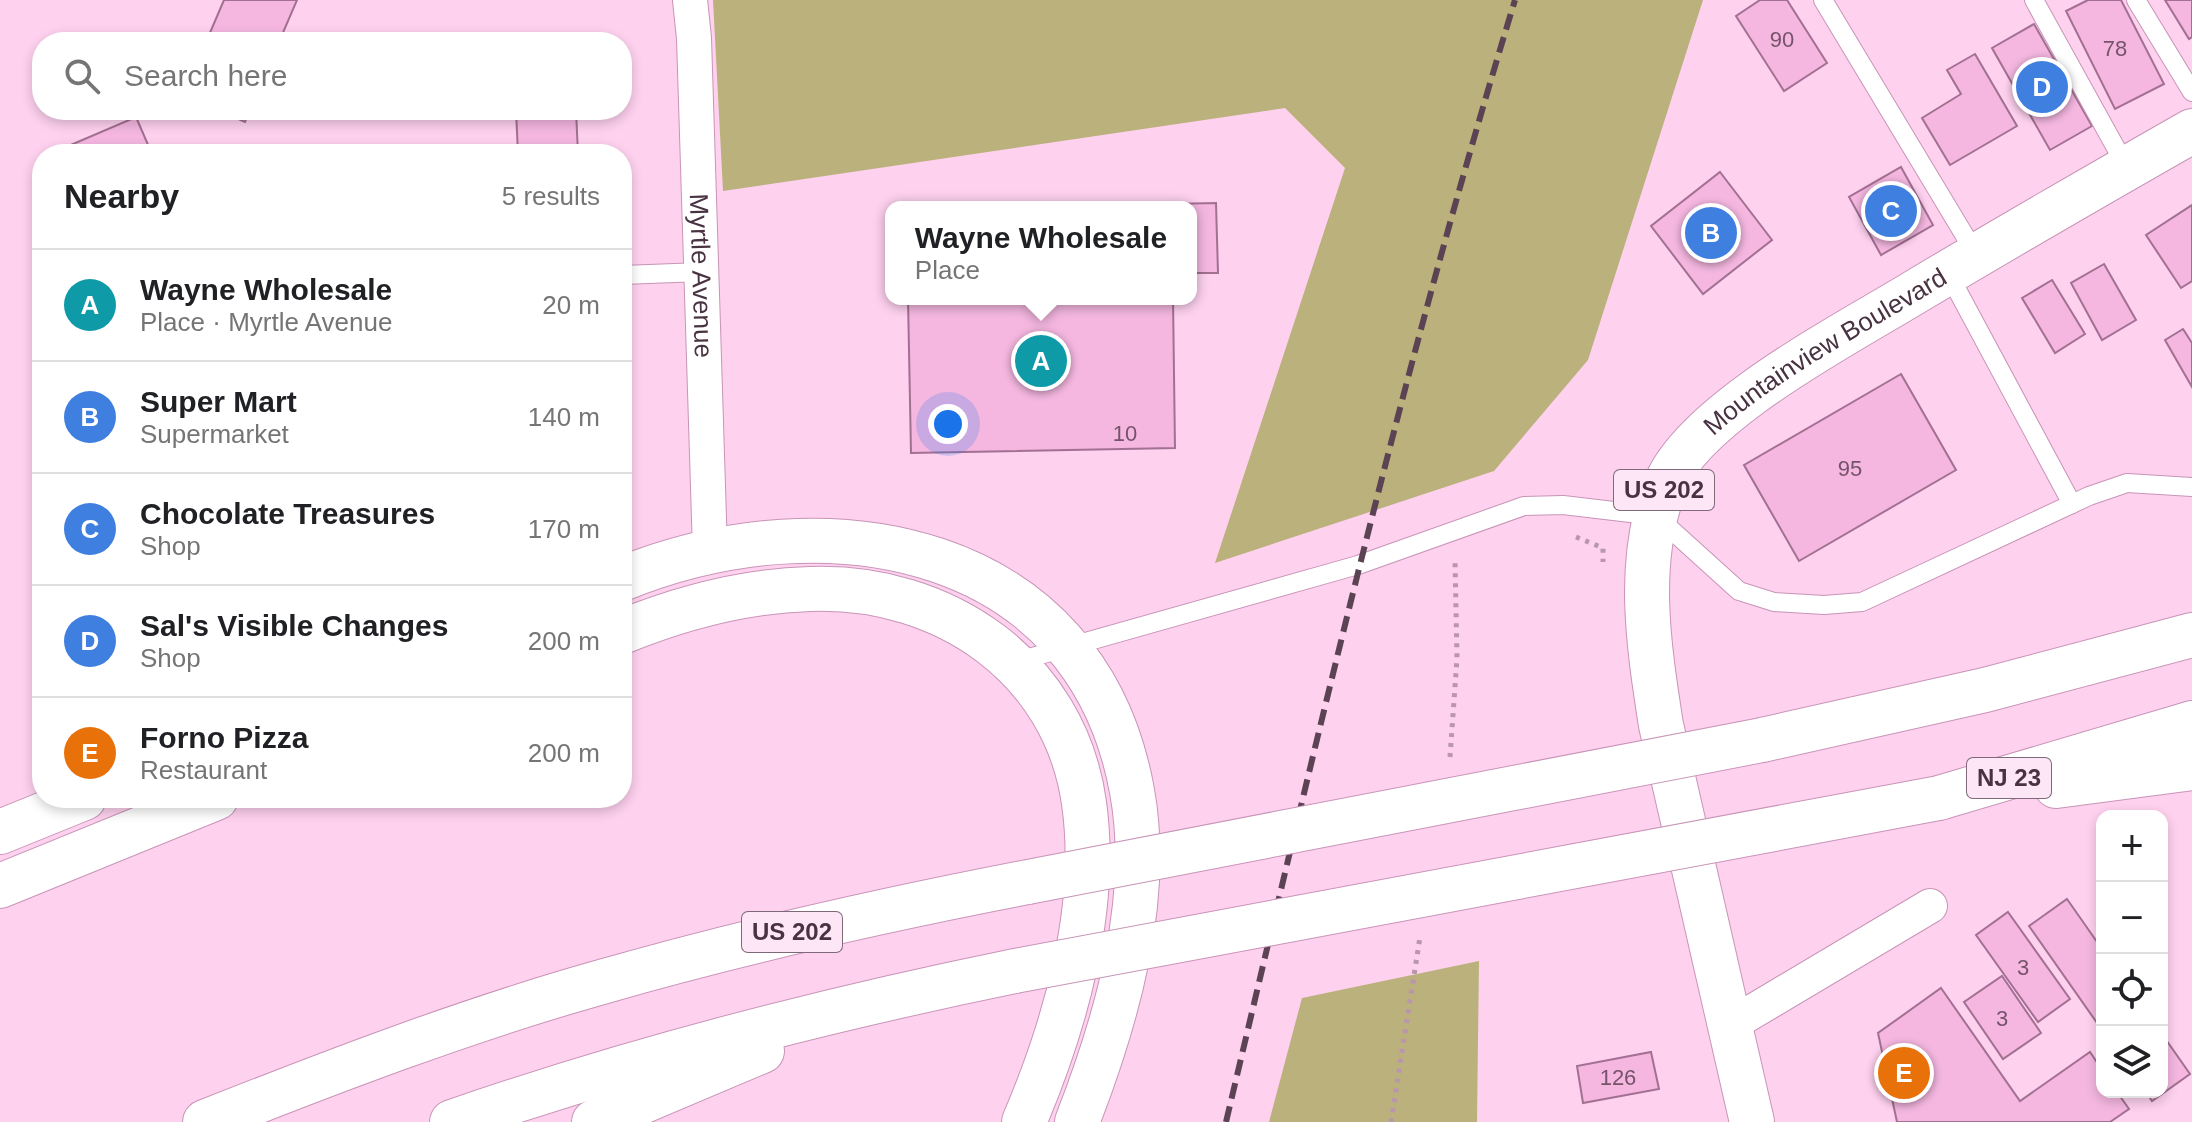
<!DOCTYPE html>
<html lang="en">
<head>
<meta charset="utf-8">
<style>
	:root { --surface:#fff; --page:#f6f6f6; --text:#202124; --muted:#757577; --line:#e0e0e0; --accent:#1a73e8 }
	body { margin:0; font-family:Helvetica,sans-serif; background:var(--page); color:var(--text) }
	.controls { position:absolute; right:24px; bottom:24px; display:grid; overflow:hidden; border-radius:16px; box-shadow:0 4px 12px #0003 }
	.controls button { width:72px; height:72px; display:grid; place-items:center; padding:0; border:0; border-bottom:2px solid var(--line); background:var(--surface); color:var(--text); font:40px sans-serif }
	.you { position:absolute; left:948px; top:424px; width:28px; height:28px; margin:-20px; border:6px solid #fff; border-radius:50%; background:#1a73e8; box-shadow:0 0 0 12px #1a73e833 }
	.badge { display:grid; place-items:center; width:52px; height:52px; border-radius:50%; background:var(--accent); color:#fff; font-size:26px; font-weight:700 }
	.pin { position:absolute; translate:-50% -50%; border:4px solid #fff; box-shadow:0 2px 8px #0006 }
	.popup { position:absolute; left:885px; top:201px; width:312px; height:104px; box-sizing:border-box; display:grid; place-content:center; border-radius:16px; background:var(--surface); filter:drop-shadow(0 2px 6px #0005); font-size:26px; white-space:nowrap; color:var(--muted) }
	.popup b { font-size:30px; color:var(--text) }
	.popup::after { content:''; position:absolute; left:50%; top:100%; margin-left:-16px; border:16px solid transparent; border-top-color:var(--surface) }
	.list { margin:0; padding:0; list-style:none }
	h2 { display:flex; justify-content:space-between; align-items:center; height:104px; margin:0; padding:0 32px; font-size:34px }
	h2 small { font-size:26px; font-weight:400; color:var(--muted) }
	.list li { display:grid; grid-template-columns:52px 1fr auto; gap:24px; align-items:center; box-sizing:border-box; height:112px; padding:0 32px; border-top:2px solid var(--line) }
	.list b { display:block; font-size:30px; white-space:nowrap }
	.list p { margin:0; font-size:26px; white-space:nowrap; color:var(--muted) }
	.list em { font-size:26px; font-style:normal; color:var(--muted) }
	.icon { flex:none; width:44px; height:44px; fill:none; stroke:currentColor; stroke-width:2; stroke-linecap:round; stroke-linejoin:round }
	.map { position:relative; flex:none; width:2192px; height:1122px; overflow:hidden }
	.search { position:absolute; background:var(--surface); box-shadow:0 4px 12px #0003; left:32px; top:32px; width:600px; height:88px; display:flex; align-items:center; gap:20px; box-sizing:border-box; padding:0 28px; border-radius:32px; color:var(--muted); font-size:30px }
	.panel { position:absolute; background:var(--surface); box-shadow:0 4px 12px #0003; left:32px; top:144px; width:600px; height:664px; border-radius:32px }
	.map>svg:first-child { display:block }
	.green { fill:#bab17c }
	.building { fill:#f5b7e0; stroke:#a27092; stroke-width:2 }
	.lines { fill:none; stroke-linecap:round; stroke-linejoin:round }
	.lane-casing { stroke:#c894b7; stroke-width:20 }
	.street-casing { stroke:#c894b7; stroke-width:36 }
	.primary-casing { stroke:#c894b7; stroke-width:46 }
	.highway-casing { stroke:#c894b7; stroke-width:46 }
	.path { stroke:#ba96ae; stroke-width:5; stroke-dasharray:4 6; stroke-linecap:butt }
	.lane { stroke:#fff; stroke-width:18 }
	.street { stroke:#fff; stroke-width:34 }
	.primary { stroke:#fff; stroke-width:44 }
	.highway { stroke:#fff; stroke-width:44 }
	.rail { stroke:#5b4354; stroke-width:6; stroke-dasharray:16 8; stroke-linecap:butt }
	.highway-bridge-casing { stroke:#c894b7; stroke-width:46; stroke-linecap:butt }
	.highway-bridge { stroke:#fff; stroke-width:44 }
	.labels { text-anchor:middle; stroke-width:8; stroke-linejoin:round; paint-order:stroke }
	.number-label { font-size:22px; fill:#74546a }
	.shield { fill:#fde6f5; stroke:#7f6978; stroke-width:2 }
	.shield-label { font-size:24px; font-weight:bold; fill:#493342 }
	.street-label { font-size:26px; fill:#493342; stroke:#fde6f5 }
</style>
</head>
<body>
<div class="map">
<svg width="2192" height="1122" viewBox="0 0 2192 1122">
	<rect width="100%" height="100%" fill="#fed1ef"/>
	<g class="green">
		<path d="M713,0H1703L1588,360L1494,471L1215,563L1345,168L1285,108L723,191Z"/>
		<path d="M1479,961L1477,1122H1269L1302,998Z"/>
	</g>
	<g class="building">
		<path d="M224,0H297L279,42H206Z"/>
		<path d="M1760,0H1787L1827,63L1784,91L1736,16Z"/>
		<path d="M2088,0H2121L2164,84L2115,109L2066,11Z"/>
		<path d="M2165,0H2192V37L2189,39Z"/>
		<path d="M2034,24L2092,126L2050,150L1992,48Z"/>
		<path d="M1975,54L2017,126L1950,165L1922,118L1961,94L1947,70Z"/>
		<path d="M218,110H250L245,122Z"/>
		<path d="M516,110H576L578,154H518Z"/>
		<path d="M136,117L152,154L52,153Z"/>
		<path d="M1901,167L1933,225L1881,255L1849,197Z"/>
		<path d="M1720,172L1772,240L1703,294L1651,226Z"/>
		<path d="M1216,203L1218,273H1191V207H1171V204Z"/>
		<path d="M1171,204V207H969Z"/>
		<path d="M2192,205V281L2181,288L2146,235Z"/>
		<path d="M2104,264L2136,320L2102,340L2071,283Z"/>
		<path d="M2052,280L2085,334L2055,353L2022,298Z"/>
		<path d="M908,299H1173L1175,448L911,453Z"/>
		<path d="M2183,329L2192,343V387L2165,340Z"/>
		<path d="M1901,374L1956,470L1799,561L1744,465Z"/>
		<path d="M2067,899L2102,949V1030L2029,926Z"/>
		<path d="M2008,912L2070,999L2038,1022L1976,935Z"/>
		<path d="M2002,976L2041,1033L2003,1059L1964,1002Z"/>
		<path d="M1941,988L2020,1101L2090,1052L2102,1070V1092H2117L2129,1109L2110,1122H1897L1878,1033Z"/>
		<path d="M2162,1034L2190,1074L2152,1101L2146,1092H2162Z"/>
		<path d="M1651,1052L1659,1089L1583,1103L1577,1066Z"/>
	</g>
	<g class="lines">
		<defs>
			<g id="lane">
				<path d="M1823,0L1977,256"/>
				<path d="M2034,0L2127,168"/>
				<path d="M2136,0L2192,92"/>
				<path d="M1948,273L2072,504"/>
				<path d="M622,275L702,272"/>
				<path d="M1015,662L1358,565L1524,506L1563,505L1656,516L1739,591L1774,602L1824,605L1862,602L2089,496L2127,483L2192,487"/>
			</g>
			<g id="street">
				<path id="s1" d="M690,0L694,38L710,551"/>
				<path d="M1730,1025L1930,906"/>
			</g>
			<g id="primary">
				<path id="s2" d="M1752,1122L1661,725C1649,648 1635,562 1665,486C1693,413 1848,333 1915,292C2007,237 2099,184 2192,131"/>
			</g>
			<g id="highway">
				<path d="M622,579C828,495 1087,542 1132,791C1152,900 1116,1022 1077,1122"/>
				<path d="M622,632C683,607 745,591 810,589C944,584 1065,667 1084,803C1099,908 1065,1026 1024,1122"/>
				<path d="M1762,740L1985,690L2192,635"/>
				<path d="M2056,786L2192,768"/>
				<path d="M1939,798L2192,723"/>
				<path d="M0,832L84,798"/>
				<path d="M0,886L216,798"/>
				<path d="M205,1122C334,1071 464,1021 598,983C740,942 883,910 1028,882"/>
				<path d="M452,1122C637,1058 824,1010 1015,971"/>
				<path d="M594,1122L762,1051"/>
			</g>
		</defs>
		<use href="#lane" class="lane-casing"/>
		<use href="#street" class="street-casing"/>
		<use href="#primary" class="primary-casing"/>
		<use href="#highway" class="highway-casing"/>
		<g class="path">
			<path d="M1576,537L1603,548V562"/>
			<path d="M1450,757L1457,658L1455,560"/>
			<path d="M1391,1122L1420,937"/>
		</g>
		<use href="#lane" class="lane"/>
		<use href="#street" class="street"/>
		<use href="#primary" class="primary"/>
		<use href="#highway" class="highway"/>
		<path class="rail" d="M1226,1122C1315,746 1402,370 1515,0"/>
		<defs>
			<g id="highway-bridge">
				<path d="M1028,882L1762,740"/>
				<path d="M1015,971L1939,798"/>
			</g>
		</defs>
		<use href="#highway-bridge" class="highway-bridge-casing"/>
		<use href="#highway-bridge" class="highway-bridge"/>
	</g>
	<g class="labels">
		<g class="number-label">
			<text x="1782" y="47">90</text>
			<text x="2115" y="56">78</text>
			<text x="1125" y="441">10</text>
			<text x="1850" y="476">95</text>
			<text x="2023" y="975">3</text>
			<text x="2002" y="1026">3</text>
			<text x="1618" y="1085">126</text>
		</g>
		<g class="shield">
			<rect x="1614" y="470" width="100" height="40" rx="6"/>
			<rect x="1967" y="758" width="84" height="40" rx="6"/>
			<rect x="742" y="912" width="100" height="40" rx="6"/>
		</g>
		<g class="shield-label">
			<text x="1664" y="498">US 202</text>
			<text x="2009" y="786">NJ 23</text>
			<text x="792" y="940">US 202</text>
		</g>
		<g class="street-label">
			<text dy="9" stroke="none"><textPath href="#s1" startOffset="276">Myrtle Avenue</textPath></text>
			<text dy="9" stroke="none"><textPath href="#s2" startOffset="862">Mountainview Boulevard</textPath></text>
		</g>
	</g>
</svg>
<div class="controls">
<button>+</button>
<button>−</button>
<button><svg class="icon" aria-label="locate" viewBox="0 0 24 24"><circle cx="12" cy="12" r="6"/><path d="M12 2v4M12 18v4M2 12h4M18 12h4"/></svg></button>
<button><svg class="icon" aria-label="layers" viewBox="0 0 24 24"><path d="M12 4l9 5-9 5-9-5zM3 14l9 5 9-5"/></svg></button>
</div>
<div class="you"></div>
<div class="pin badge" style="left:1041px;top:361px;background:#0f9aa8">A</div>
<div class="popup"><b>Wayne Wholesale</b>Place</div>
<div class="pin badge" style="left:1711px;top:233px;background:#3f7fe0">B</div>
<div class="pin badge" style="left:1891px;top:211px;background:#3f7fe0">C</div>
<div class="pin badge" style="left:2042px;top:87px;background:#3f7fe0">D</div>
<div class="pin badge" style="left:1904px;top:1073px;background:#e8710a">E</div>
<div class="search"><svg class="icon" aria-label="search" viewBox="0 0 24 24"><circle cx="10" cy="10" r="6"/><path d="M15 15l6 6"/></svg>Search here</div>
<section class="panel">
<h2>Nearby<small>5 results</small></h2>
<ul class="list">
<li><span class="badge" style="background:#0f9aa8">A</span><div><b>Wayne Wholesale</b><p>Place · Myrtle Avenue</p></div><em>20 m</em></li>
<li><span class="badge" style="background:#3f7fe0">B</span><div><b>Super Mart</b><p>Supermarket</p></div><em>140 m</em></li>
<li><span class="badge" style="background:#3f7fe0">C</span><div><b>Chocolate Treasures</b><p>Shop</p></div><em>170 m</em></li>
<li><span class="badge" style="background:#3f7fe0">D</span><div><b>Sal's Visible Changes</b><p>Shop</p></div><em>200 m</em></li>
<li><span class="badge" style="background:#e8710a">E</span><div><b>Forno Pizza</b><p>Restaurant</p></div><em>200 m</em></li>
</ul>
</section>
</div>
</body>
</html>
